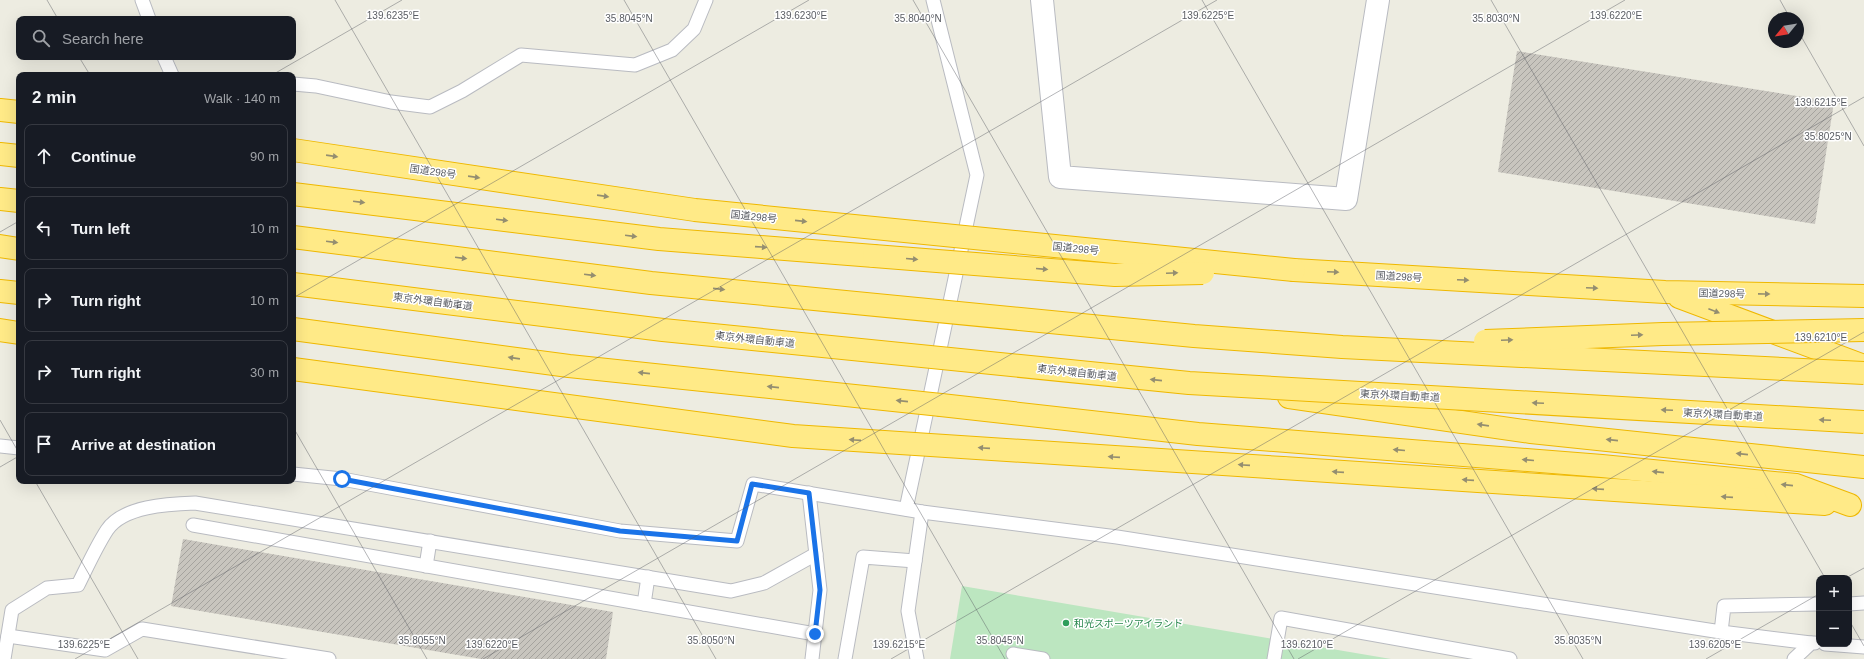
<!DOCTYPE html>
<html lang="en">
<head>
<meta charset="utf-8">
<style>
	:root { --surface:#171b24; --page:#20242c; --text:#f1f3f6; --muted:#9ea1a6; --line:#363941 }
	body { margin:0; font-family:Arial,"Noto Sans JP",sans-serif; background:var(--page); color:var(--text) }
	.controls { position:absolute; right:12px; bottom:12px; display:grid; overflow:hidden; border-radius:8px; box-shadow:0 4px 16px #0002 }
	.controls button { width:36px; height:36px; display:grid; place-items:center; padding:0; border:0; border-bottom:1px solid var(--line); background:var(--surface); color:var(--text); font:20px sans-serif }
	.compass { position:absolute; left:1768px; top:12px; width:36px; height:36px; border-radius:50%; background:var(--surface); box-shadow:0 4px 16px #0002; rotate:240deg }
	.stop { position:absolute; width:12px; height:12px; margin:-9px; border:3px solid #1a73e8; border-radius:50%; background:#fff }
	.stop.end { background:#1a73e8; border-color:#fff; box-shadow:0 1px 4px #0008 }
	.list { margin:0; padding:0; list-style:none }
	h2 { display:flex; justify-content:space-between; align-items:center; height:52px; margin:0; padding:0 16px; font-size:17px }
	h2 small { font-size:13px; font-weight:400; color:var(--muted) }
	.list li { display:grid; grid-template-columns:26px 1fr auto; gap:12px; align-items:center; box-sizing:border-box; height:64px; margin:0 8px 8px; padding:0 8px; border:1px solid var(--line); border-radius:8px }
	.list b { display:block; font-size:15px; white-space:nowrap }
	.list em { font-size:13px; font-style:normal; color:var(--muted) }
	.icon { flex:none; width:22px; height:22px; fill:none; stroke:currentColor; stroke-width:2; stroke-linecap:round; stroke-linejoin:round }
	.map { position:relative; flex:none; width:1864px; height:659px; overflow:hidden }
	.search { position:absolute; background:var(--surface); box-shadow:0 4px 16px #0002; left:16px; top:16px; width:280px; height:44px; display:flex; align-items:center; gap:10px; box-sizing:border-box; padding:0 14px; border-radius:8px; color:var(--muted); font-size:15px }
	.panel { position:absolute; background:var(--surface); box-shadow:0 4px 16px #0002; left:16px; top:72px; width:280px; height:412px; border-radius:8px }
	.map>svg:first-child { display:block }
	.grass { fill:#bce6c0 }
	.building { fill:url(#building-hatch) }
	.lines { fill:none; stroke-linecap:round; stroke-linejoin:round }
	.lane-casing { stroke:#b9bbc1; stroke-width:15 }
	.street-casing { stroke:#b9bbc1; stroke-width:24 }
	.highway-casing { stroke:#efb800; stroke-width:24 }
	.lane { stroke:#fff; stroke-width:13 }
	.street { stroke:#fff; stroke-width:22 }
	.highway { stroke:#ffea87; stroke-width:22 }
	.highway-bridge-casing { stroke:#efb800; stroke-width:24; stroke-linecap:butt }
	.highway-bridge { stroke:#ffea87; stroke-width:22 }
	.oneway { fill:#948e70 }
	.route { stroke:#1a73e8; stroke-width:5 }
	.ticks { fill:none; stroke:#5a5d63; stroke-width:1; stroke-opacity:0.45 }
	.leisure-dot { fill:#2e9e5b; stroke:#fff; stroke-width:1.5 }
	.labels { text-anchor:middle; stroke-width:3; stroke-linejoin:round; paint-order:stroke }
	.street-label { font-size:10px; fill:#5a5d63; stroke:#fff }
	.leisure-label { font-size:10px; fill:#27864d; stroke:#fff; text-anchor:start }
	.ticks-label { font-size:10px; text-anchor:middle; fill:#5a5d63; stroke:#fff; stroke-width:3; stroke-linejoin:round; paint-order:stroke }
</style>
</head>
<body>
<div class="map">
<svg width="1864" height="659" viewBox="0 0 1864 659">
	<defs>
		<pattern id="building-hatch" width="6" height="6" patternUnits="userSpaceOnUse"><rect width="6" height="6" fill="#c8c5be"/><path d="M-1 1l2-2M0 6l6-6M5 7l2-2" fill="none" stroke="#a5a39e"/></pattern>
	</defs>
	<rect width="100%" height="100%" fill="#edece1"/>
	<path class="grass" d="M962,586L1391,659H950Z"/>
	<g class="building">
		<path d="M1517,51L1834,102L1815,224L1498,172Z"/>
		<path d="M183,539L613,612L606,659H481L171,606Z"/>
	</g>
	<g class="lines">
		<defs>
			<g id="lane">
				<path d="M142,0L149,19"/>
				<path d="M164,57L172,75"/>
				<path d="M293,84L316,86L391,102L430,107L462,91L521,55L635,65L672,50L694,29L706,0"/>
				<path d="M0,446L19,448"/>
				<path d="M293,474L342,479L620,531L737,541L753,484L922,512L1117,537L1721,632L1724,606L1819,604"/>
				<path d="M809,493L820,590L812,659"/>
				<path d="M906,509L977,175L933,0"/>
				<path d="M193,525L815,634"/>
				<path d="M426,566L430,541"/>
				<path d="M644,604L648,577"/>
				<path d="M1849,604L1864,603"/>
				<path d="M1721,632L1811,643"/>
				<path d="M8,636L105,650L142,629L329,659"/>
				<path d="M1825,644L1864,647"/>
				<path d="M1013,654L1043,659"/>
				<path d="M4,659L12,610L47,588L78,585C87,567 96,547 107,530C123,506 168,504 195,503L731,591L764,583L816,554"/>
				<path d="M845,659L863,557L915,561"/>
				<path d="M917,659L908,611L922,512"/>
				<path d="M1274,659L1281,618L1510,659"/>
				<path d="M1794,659L1811,643H1815"/>
			</g>
			<path id="street" d="M1042,0L1060,177L1346,199L1378,0"/>
			<g id="highway">
				<path d="M0,110L19,112"/>
				<path d="M0,154L19,156"/>
				<path d="M293,194L659,239L874,256"/>
				<path d="M0,199L19,201"/>
				<path d="M0,246L19,249"/>
				<path d="M1294,270L1665,292L1864,296"/>
				<path d="M0,291L19,293"/>
				<path d="M1679,297L1864,366"/>
				<path d="M0,330L19,333"/>
				<path d="M1289,397L1531,432L1864,467"/>
				<path d="M941,405L1198,434L1602,466L1796,485L1850,505"/>
				<path d="M1283,468L1825,504"/>
			</g>
		</defs>
		<use href="#lane" class="lane-casing"/>
		<use href="#street" class="street-casing"/>
		<use href="#highway" class="highway-casing"/>
		<use href="#lane" class="lane"/>
		<use href="#street" class="street"/>
		<use href="#highway" class="highway"/>
		<defs>
			<g id="highway-bridge">
				<path d="M293,150L695,210L1294,270"/>
				<path d="M293,237L651,283L1194,336L1342,347L1864,373"/>
				<path d="M874,256L1115,275L1203,273"/>
				<path d="M293,284L663,330L1189,383L1864,422"/>
				<path d="M293,329L569,366L941,405"/>
				<path d="M1485,341L1663,334L1864,330"/>
				<path d="M293,369L793,436L1283,468"/>
			</g>
		</defs>
		<use href="#highway-bridge" class="highway-bridge-casing"/>
		<use href="#highway-bridge" class="highway-bridge"/>
	</g>
	<defs><path id="oneway-solid" d="M-6-.8H1V-3.2L6.5 0L1 3.2V.8H-6Z"/></defs>
	<g class="oneway">
		<use href="#oneway-solid" transform="translate(332 156) rotate(8)"/>
		<use href="#oneway-solid" transform="translate(474 177) rotate(8)"/>
		<use href="#oneway-solid" transform="translate(603 196) rotate(8)"/>
		<use href="#oneway-solid" transform="translate(359 202) rotate(7)"/>
		<use href="#oneway-solid" transform="translate(502 220) rotate(7)"/>
		<use href="#oneway-solid" transform="translate(801 221) rotate(6)"/>
		<use href="#oneway-solid" transform="translate(631 236) rotate(7)"/>
		<use href="#oneway-solid" transform="translate(332 242) rotate(7)"/>
		<use href="#oneway-solid" transform="translate(761 247) rotate(4)"/>
		<use href="#oneway-solid" transform="translate(461 258) rotate(7)"/>
		<use href="#oneway-solid" transform="translate(912 259) rotate(5)"/>
		<use href="#oneway-solid" transform="translate(1042 269) rotate(5)"/>
		<use href="#oneway-solid" transform="translate(1333 272) rotate(3)"/>
		<use href="#oneway-solid" transform="translate(1172 273) rotate(-2)"/>
		<use href="#oneway-solid" transform="translate(590 275) rotate(7)"/>
		<use href="#oneway-solid" transform="translate(1463 280) rotate(3)"/>
		<use href="#oneway-solid" transform="translate(1592 288) rotate(3)"/>
		<use href="#oneway-solid" transform="translate(719 289) rotate(6)"/>
		<use href="#oneway-solid" transform="translate(1764 294) rotate(1)"/>
		<use href="#oneway-solid" transform="translate(1714 311) rotate(21)"/>
		<use href="#oneway-solid" transform="translate(1637 335) rotate(-2)"/>
		<use href="#oneway-solid" transform="translate(1507 340) rotate(-2)"/>
		<use href="#oneway-solid" transform="translate(514 358) rotate(-172)"/>
		<use href="#oneway-solid" transform="translate(644 373) rotate(-174)"/>
		<use href="#oneway-solid" transform="translate(1156 380) rotate(-174)"/>
		<use href="#oneway-solid" transform="translate(773 387) rotate(-174)"/>
		<use href="#oneway-solid" transform="translate(902 401) rotate(-174)"/>
		<use href="#oneway-solid" transform="translate(1538 403) rotate(-177)"/>
		<use href="#oneway-solid" transform="translate(1667 410) rotate(-177)"/>
		<use href="#oneway-solid" transform="translate(1825 420) rotate(-177)"/>
		<use href="#oneway-solid" transform="translate(1483 425) rotate(-172)"/>
		<use href="#oneway-solid" transform="translate(855 440) rotate(-176)"/>
		<use href="#oneway-solid" transform="translate(1612 440) rotate(-174)"/>
		<use href="#oneway-solid" transform="translate(984 448) rotate(-176)"/>
		<use href="#oneway-solid" transform="translate(1399 450) rotate(-175)"/>
		<use href="#oneway-solid" transform="translate(1742 454) rotate(-174)"/>
		<use href="#oneway-solid" transform="translate(1114 457) rotate(-176)"/>
		<use href="#oneway-solid" transform="translate(1528 460) rotate(-175)"/>
		<use href="#oneway-solid" transform="translate(1244 465) rotate(-176)"/>
		<use href="#oneway-solid" transform="translate(1338 472) rotate(-176)"/>
		<use href="#oneway-solid" transform="translate(1658 472) rotate(-174)"/>
		<use href="#oneway-solid" transform="translate(1468 480) rotate(-176)"/>
		<use href="#oneway-solid" transform="translate(1787 485) rotate(-174)"/>
		<use href="#oneway-solid" transform="translate(1598 489) rotate(-176)"/>
		<use href="#oneway-solid" transform="translate(1727 497) rotate(-176)"/>
	</g>
	<g class="lines">
		<path class="route" d="M342,479L620,531L737,541L752,484L809,493L820,590L815,634"/>
	</g>
	<path class="ticks" d="M47,0L58,19M335,0L716,659M624,0L1005,659M913,0L1294,659M1202,0L1583,659M1491,0L1825,578M1780,0L1790,18M1798,31L1864,146M79,57L90,75M272,75L402,0M0,232L19,221M293,298L809,0M0,420L19,453M293,427L427,659M0,467L19,456M35,481L138,659M1846,578L1864,568M1849,620L1864,646M75,659L1217,0M483,659L1625,0M891,659L1864,97M1298,659L1864,332M1706,659L1819,594"/>
	<circle class="leisure-dot" cx="1066" cy="623" r="4"/>
	<g class="labels">
		<g class="street-label">
			<text transform="translate(433 171) rotate(8)" y="4">国道298号</text>
			<text transform="translate(754 216) rotate(6)" y="4">国道298号</text>
			<text transform="translate(1076 248) rotate(6)" y="4">国道298号</text>
			<text transform="translate(1399 276) rotate(3)" y="4">国道298号</text>
			<text transform="translate(1722 293) rotate(1)" y="4">国道298号</text>
			<text transform="translate(433 301) rotate(7)" y="4">東京外環自動車道</text>
			<text transform="translate(755 339) rotate(6)" y="4">東京外環自動車道</text>
			<text transform="translate(1077 372) rotate(6)" y="4">東京外環自動車道</text>
			<text transform="translate(1400 395) rotate(3)" y="4">東京外環自動車道</text>
			<text transform="translate(1723 414) rotate(3)" y="4">東京外環自動車道</text>
		</g>
		<g class="leisure-label">
			<text x="1074" y="627">和光スポーツアイランド</text>
		</g>
	</g>
	<g class="ticks-label">
		<text x="393" y="19">139.6235°E</text>
		<text x="801" y="19">139.6230°E</text>
		<text x="1208" y="19">139.6225°E</text>
		<text x="1616" y="19">139.6220°E</text>
		<text x="629" y="22">35.8045°N</text>
		<text x="1496" y="22">35.8030°N</text>
		<text x="918" y="22">35.8040°N</text>
		<text x="1821" y="106">139.6215°E</text>
		<text x="1828" y="140">35.8025°N</text>
		<text x="1821" y="341">139.6210°E</text>
		<text x="422" y="644">35.8055°N</text>
		<text x="711" y="644">35.8050°N</text>
		<text x="1000" y="644">35.8045°N</text>
		<text x="1578" y="644">35.8035°N</text>
		<text x="84" y="648">139.6225°E</text>
		<text x="492" y="648">139.6220°E</text>
		<text x="899" y="648">139.6215°E</text>
		<text x="1307" y="648">139.6210°E</text>
		<text x="1715" y="648">139.6205°E</text>
	</g>
</svg>
<div class="controls">
<button>+</button>
<button>−</button>
</div>
<svg class="compass" viewBox="-18 -18 36 36"><path d="M0-13l5 13h-10z" fill="#e53935"/><path d="M0 13l5-13h-10z" fill="#9ea1a6"/></svg>
<div class="stop" style="left:342px;top:479px"></div>
<div class="stop end" style="left:815px;top:634px"></div>
<div class="search"><svg class="icon" aria-label="search" viewBox="0 0 24 24"><circle cx="10" cy="10" r="6"/><path d="M15 15l6 6"/></svg>Search here</div>
<section class="panel">
<h2>2 min<small>Walk · 140 m</small></h2>
<ul class="list">
<li><svg class="icon" aria-label="ahead" viewBox="0 0 24 24"><path d="M12 20V5M6 11l6-6 6 6"/></svg><div><b>Continue</b></div><em>90 m</em></li>
<li><svg class="icon" aria-label="left" viewBox="0 0 24 24"><path d="M17 20v-9H6M10 6l-5 5 5 5"/></svg><div><b>Turn left</b></div><em>10 m</em></li>
<li><svg class="icon" aria-label="right" viewBox="0 0 24 24"><path d="M7 20v-9h11M14 6l5 5-5 5"/></svg><div><b>Turn right</b></div><em>10 m</em></li>
<li><svg class="icon" aria-label="right" viewBox="0 0 24 24"><path d="M7 20v-9h11M14 6l5 5-5 5"/></svg><div><b>Turn right</b></div><em>30 m</em></li>
<li><svg class="icon" aria-label="arrive" viewBox="0 0 24 24"><path d="M6 21V4h12l-3 4 3 4H6"/></svg><div><b>Arrive at destination</b></div></li>
</ul>
</section>
</div>
</body>
</html>
